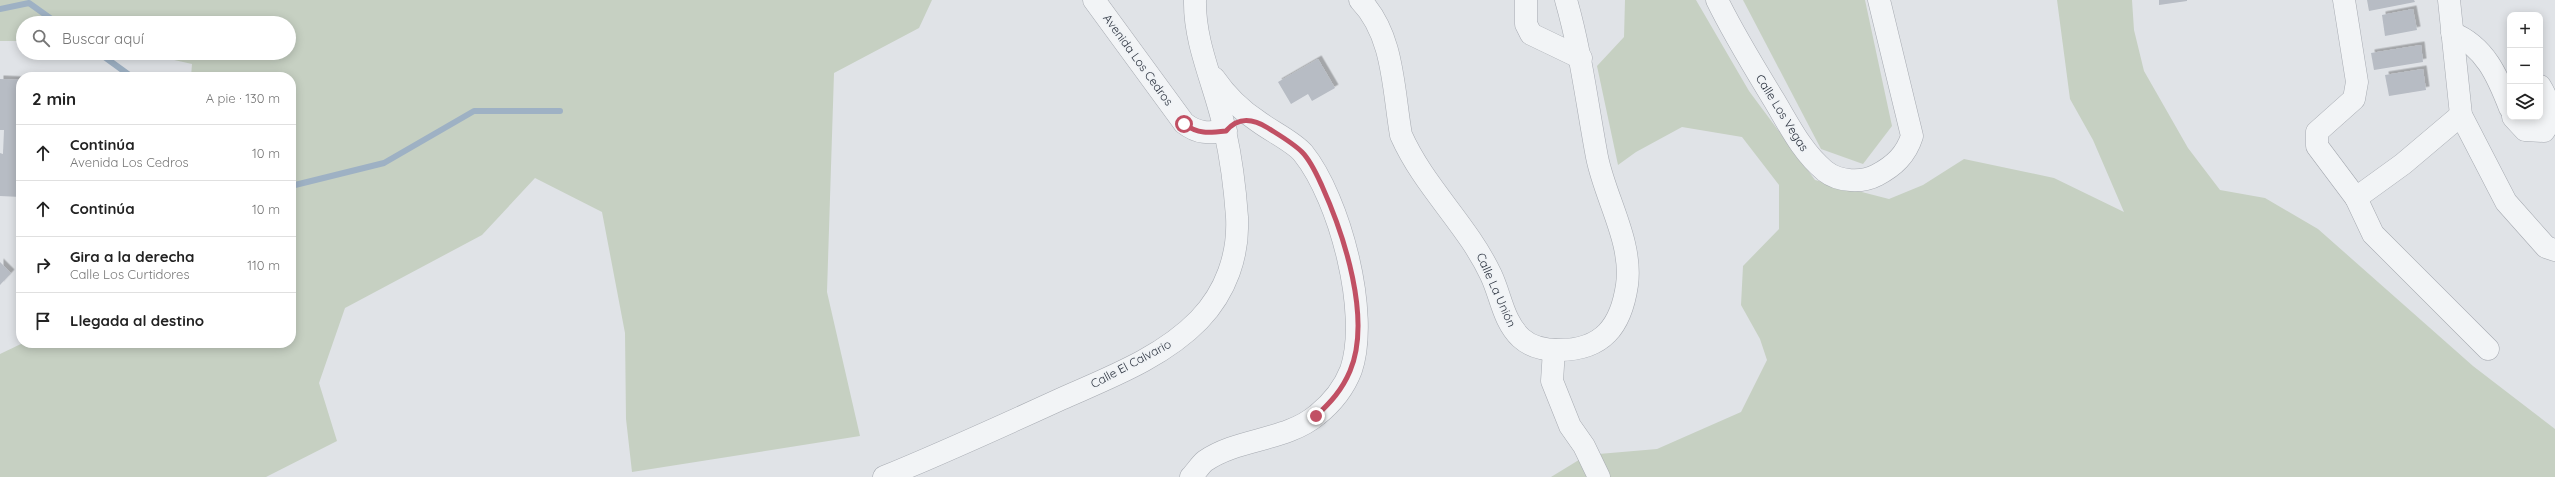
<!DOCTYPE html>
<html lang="es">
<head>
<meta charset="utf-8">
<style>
	:root { --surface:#fff; --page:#f2f2f2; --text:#222; --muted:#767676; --line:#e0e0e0 }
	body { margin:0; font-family:Quicksand,sans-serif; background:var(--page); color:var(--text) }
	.controls { position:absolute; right:12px; top:12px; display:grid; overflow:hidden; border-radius:8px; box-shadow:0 2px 10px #0003 }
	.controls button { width:36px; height:36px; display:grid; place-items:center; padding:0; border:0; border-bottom:1px solid var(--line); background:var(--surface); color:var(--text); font:20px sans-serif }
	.stop { position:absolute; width:12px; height:12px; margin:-9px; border:3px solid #c15064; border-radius:50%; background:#fff }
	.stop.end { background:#c15064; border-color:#fff; box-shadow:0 1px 4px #0008 }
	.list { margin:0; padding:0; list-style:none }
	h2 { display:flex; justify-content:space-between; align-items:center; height:52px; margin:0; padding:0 16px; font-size:17px }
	h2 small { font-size:13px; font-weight:400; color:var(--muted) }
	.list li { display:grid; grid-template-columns:26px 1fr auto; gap:12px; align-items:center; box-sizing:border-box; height:56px; padding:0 16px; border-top:1px solid var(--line) }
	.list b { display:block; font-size:15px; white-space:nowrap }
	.list p { margin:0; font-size:13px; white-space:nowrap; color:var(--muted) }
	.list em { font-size:13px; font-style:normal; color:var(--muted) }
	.icon { flex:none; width:22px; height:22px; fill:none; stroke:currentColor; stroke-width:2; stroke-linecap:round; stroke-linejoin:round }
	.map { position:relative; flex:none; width:2555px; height:477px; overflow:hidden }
	.search { position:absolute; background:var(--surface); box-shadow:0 2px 10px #0003; left:16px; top:16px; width:280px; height:44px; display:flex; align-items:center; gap:10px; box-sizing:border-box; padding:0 14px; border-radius:22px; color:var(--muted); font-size:15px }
	.panel { position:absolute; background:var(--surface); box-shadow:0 2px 10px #0003; left:16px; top:72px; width:280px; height:276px; border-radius:16px }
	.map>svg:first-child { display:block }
	.green { fill:#c6d0c2 }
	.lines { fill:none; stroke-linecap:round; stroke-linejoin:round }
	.stream { stroke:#9eb1c4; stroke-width:6 }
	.building { fill:#b7bcc4; filter:url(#shadow) }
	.street-casing { stroke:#a6aab1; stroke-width:23 }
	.street { stroke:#f2f4f6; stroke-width:22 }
	.route { stroke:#c15064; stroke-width:5 }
	.labels { text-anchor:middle; stroke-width:3; stroke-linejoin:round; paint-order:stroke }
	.street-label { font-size:12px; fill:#2a313d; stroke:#eff2f5 }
</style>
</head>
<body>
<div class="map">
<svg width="2555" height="477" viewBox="0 0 2555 477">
	<defs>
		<filter id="shadow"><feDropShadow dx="3.5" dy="-3.5" stdDeviation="0" flood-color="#0004"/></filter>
	</defs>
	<rect width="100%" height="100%" fill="#e0e3e7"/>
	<g class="green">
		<path d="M0,0H932L919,28L834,73L827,292L860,436L632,472L626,419L625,333L602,212L535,178L482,235L345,308L319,383L337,441L266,477H0V354L23,343H291V77H191L192,64L143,53H289V23H23V41H0Z"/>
		<path d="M1625,0H1696L1749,91L1815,180L1889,199L1923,185L1964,159L2054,178L2124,212L2093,140L2070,99L2057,0H2132L2134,30L2144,71L2188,148L2220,190L2265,198L2318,229L2473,366L2555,429V477H1551L1587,455L1657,449L1741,412L1767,360L1760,339L1741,305L1743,266L1779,229V185L1742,137L1682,127L1636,152L1618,165L1597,66L1624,37Z"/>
		<path d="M1743,0H1865L1892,126L1863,164L1821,149Z"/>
	</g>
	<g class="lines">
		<g class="stream">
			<path d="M0,9L29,3L57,23"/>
			<path d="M99,53L132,77"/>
			<path d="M291,186L384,163L474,111H560"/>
		</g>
	</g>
	<g class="building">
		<path d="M2159,0H2187V1L2159,5Z"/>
		<path d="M2367,0H2414L2415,2L2369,11Z"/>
		<path d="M2413,9L2417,30L2385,36L2382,15Z"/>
		<path d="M2421,45L2423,62L2374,70L2371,53Z"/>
		<path d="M1318,59L1335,88L1312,101L1308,94L1291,104L1278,82Z"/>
		<path d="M2423,69L2426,90L2389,96L2385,75Z"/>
		<path d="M0,79L21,80V197L0,196V153L3,154L4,130H0Z"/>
		<path d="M0,262L11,273L0,285Z"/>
	</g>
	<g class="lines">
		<defs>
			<g id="street">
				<path d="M1094,0L1184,123C1198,134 1208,133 1226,131"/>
				<path d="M1360,0C1394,35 1393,89 1401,135C1424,187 1467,224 1491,275C1501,296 1503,321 1521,338C1532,348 1546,350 1559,350C1603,350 1621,326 1627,285C1633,242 1605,198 1597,157C1587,104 1581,52 1566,0"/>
				<path d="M1526,0V24L1531,34L1581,58"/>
				<path d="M1717,0C1734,35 1754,67 1774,100C1789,125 1802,152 1825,171C1839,182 1862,183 1877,175C1894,166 1906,155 1912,136L1879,0"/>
				<path d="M2344,0L2357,82L2354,99L2317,132V146L2356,198"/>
				<path d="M2449,0L2461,115L2506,202L2546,247L2555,250"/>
				<path d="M2452,33C2485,46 2498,77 2510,108"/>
				<path d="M2461,115L2403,164L2356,198L2373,234L2488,349"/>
				<path d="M2513,117L2525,130L2544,131C2555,116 2549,101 2540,86"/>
				<path d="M1554,350L1552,381L1570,426L1584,446L1599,477"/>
				<path d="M884,477C943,453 1002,426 1061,399C1108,378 1162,358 1199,320C1226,292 1239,255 1237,217C1235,189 1231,158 1225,131C1216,87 1194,45 1195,0"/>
				<path d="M1191,477C1196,472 1200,465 1205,461C1238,438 1286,441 1317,415C1332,403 1344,388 1351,370C1370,314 1340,199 1303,153C1294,142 1271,131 1259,122C1242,111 1225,94 1214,78"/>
			</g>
		</defs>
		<use href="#street" class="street-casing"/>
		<use href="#street" class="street"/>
	</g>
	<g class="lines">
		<path class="route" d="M1184,124C1198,134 1208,133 1226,131C1238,117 1252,118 1268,128C1279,135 1293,143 1302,152C1311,161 1317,175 1322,186C1344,235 1372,319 1350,371C1342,390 1331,402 1316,416"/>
	</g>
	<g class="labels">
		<g class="street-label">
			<text transform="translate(1138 60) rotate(54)" y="4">Avenida Los Cedros</text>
			<text transform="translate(1782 113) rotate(58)" y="4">Calle Los Vegas</text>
			<text transform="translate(1496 290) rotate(66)" y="4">Calle La Unión</text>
			<text transform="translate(1131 364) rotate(-28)" y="4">Calle El Calvario</text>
		</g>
	</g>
</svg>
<div class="controls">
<button>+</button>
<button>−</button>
<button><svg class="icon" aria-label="layers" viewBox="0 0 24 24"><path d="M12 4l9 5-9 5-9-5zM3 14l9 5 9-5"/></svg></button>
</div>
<div class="stop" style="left:1184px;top:124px"></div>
<div class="stop end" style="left:1316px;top:416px"></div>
<div class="search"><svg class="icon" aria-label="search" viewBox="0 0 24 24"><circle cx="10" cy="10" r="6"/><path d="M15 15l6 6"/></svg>Buscar aquí</div>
<section class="panel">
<h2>2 min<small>A pie · 130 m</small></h2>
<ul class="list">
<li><svg class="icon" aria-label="ahead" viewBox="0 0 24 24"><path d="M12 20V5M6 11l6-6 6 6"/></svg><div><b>Continúa</b><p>Avenida Los Cedros</p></div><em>10 m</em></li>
<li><svg class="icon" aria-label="ahead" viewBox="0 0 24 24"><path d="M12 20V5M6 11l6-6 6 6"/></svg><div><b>Continúa</b></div><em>10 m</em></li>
<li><svg class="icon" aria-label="right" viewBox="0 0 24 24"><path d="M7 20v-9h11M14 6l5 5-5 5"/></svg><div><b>Gira a la derecha</b><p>Calle Los Curtidores</p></div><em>110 m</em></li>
<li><svg class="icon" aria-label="arrive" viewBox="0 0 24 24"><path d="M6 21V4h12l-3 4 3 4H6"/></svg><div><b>Llegada al destino</b></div></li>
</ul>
</section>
</div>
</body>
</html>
